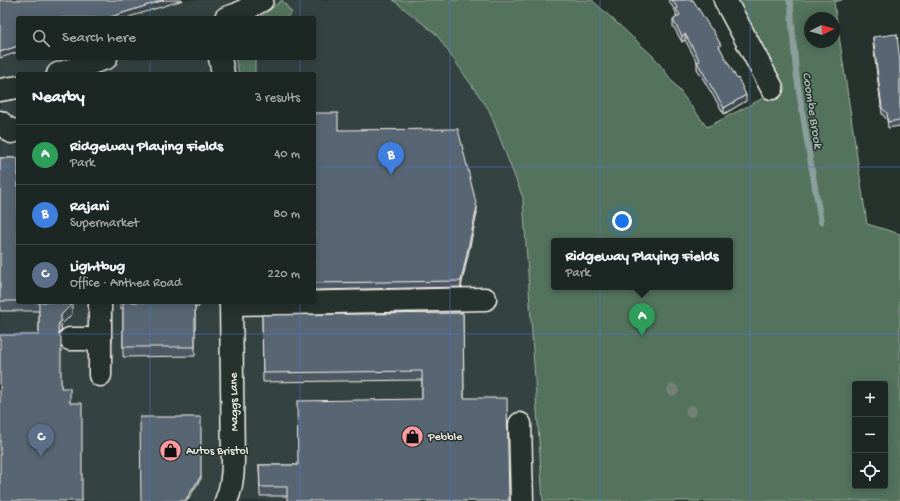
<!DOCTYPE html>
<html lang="en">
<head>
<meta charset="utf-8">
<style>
	:root { --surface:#1c2622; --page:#252e2a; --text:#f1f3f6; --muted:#a0a5a5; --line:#3a4340; --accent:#ff9aa2 }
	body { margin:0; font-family:"Gochi Hand",sans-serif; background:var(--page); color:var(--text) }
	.controls { position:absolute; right:12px; bottom:12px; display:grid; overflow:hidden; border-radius:4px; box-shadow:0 2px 10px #0003 }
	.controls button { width:36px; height:36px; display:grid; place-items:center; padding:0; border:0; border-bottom:1px solid var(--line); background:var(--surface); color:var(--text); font:20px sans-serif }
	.compass { position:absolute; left:804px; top:12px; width:36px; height:36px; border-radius:50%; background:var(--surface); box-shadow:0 2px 10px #0003; rotate:84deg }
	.you { position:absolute; left:622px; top:221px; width:14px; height:14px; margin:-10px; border:3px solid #fff; border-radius:50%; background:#1a73e8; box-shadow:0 0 0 6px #1a73e833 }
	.badge { display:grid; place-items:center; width:26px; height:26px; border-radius:50%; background:var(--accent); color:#fff; font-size:13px; font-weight:700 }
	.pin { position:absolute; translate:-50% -33px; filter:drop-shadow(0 1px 2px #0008) }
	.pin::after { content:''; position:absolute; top:21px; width:14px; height:12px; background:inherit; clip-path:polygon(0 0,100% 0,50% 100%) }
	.popup { position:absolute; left:551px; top:238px; width:182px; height:52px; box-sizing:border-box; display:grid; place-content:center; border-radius:4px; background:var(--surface); filter:drop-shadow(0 1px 3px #0005); font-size:13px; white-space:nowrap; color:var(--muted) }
	.popup b { font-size:15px; color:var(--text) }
	.popup::after { content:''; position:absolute; left:50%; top:100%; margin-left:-8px; border:8px solid transparent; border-top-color:var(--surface) }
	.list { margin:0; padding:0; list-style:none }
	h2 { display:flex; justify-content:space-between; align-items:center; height:52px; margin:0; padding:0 16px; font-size:17px }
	h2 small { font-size:13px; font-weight:400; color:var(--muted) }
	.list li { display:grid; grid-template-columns:26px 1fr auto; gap:12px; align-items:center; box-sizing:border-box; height:60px; padding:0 16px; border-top:1px solid var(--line) }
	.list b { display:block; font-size:15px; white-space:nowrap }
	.list p { margin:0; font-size:13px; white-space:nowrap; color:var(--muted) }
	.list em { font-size:13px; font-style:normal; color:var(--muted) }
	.icon { flex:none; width:22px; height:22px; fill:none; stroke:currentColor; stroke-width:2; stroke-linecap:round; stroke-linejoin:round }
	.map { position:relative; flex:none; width:900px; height:501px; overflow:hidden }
	.search { position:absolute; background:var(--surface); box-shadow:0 2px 10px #0003; left:16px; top:16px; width:300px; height:44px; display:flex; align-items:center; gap:10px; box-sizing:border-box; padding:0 14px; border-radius:4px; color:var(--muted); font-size:15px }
	.panel { position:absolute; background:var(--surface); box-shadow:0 2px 10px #0003; left:16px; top:72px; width:300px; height:232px; border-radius:4px }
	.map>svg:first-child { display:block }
	.built { fill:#354242; fill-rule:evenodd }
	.green { fill:#52735d; stroke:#a3b2a2; fill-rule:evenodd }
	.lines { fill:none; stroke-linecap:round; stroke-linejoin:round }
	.stream { stroke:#8a9e9c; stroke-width:6 }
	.minor-casing { stroke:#f4f1e8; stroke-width:25 }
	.minor { stroke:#26332d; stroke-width:22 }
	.tree { fill:#748075 }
	.wall { fill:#4d5863; stroke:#f4f1e8 }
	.shaded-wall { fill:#3e4750; stroke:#f4f1e8 }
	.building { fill:#596673; stroke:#f4f1e8 }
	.grid { fill:none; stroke:#5377dc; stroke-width:1; stroke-opacity:0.55 }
	.labels { text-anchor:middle; stroke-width:3; stroke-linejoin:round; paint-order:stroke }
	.street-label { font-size:12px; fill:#f4f1e8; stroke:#26332d }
	.poi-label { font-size:12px; fill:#f4f1e8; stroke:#26332d; text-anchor:start }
	.water-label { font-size:13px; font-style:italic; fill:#adb9b6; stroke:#26332d }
</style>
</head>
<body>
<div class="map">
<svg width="900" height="501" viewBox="0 0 900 501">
	<rect width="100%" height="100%" fill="#26332d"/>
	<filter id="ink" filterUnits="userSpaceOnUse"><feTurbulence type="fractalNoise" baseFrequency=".025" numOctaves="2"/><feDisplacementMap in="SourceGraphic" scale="8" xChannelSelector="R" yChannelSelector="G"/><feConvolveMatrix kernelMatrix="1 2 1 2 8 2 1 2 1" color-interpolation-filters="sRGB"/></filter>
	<g filter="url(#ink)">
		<path class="built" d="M0,0H392L436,34L489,111L523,198L543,501H0ZM18,18H314V58H18ZM18,74H314V302H18Z"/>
		<g class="green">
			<path d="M282,0L292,13L285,18H260Z"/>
			<path d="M393,0H592L654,57L707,127L779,90L732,0H842L834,2L867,224L900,234V501H543L523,198L489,110L436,34ZM810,18H834V42H810ZM554,241H730V287H554ZM855,384H885V486H855Z"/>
			<path d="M235,58H255V74H239Z"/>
		</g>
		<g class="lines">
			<path class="stream" d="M789,0L791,6L792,25L796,72L808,147L821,222"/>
			<defs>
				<g id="minor">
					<path d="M725,0L772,88"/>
					<path d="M226,18L238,14L262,0"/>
					<path d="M220,58L223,74"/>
					<path d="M58,74L106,58"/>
					<path d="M0,90L18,87"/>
					<path d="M0,122L12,132L18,130"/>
					<path d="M100,302V375"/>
					<path d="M231,304L485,299"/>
					<path d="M70,339H100"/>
					<path d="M520,424L522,501"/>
					<path d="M226,501C232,488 233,475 233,461L231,302"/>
				</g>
			</defs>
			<use href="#minor" class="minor-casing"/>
			<use href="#minor" class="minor"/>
		</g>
		<g class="tree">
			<circle cx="673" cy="390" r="6"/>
			<circle cx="691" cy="411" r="6"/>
		</g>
		<g class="wall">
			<path d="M668,0H693L721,50L746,101L724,114L697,69V62L685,40L682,42L673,26V20L677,17L676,15V12Z"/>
			<path d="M873,37L900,63V126L888,128L887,120L882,114L873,44Z"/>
			<path d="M314,113L338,130L477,213L461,287L314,290Z"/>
			<path d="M0,158H18V302H61V304L72,314L61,325V331L59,334L61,388L70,403L82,501L39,335V311H0Z"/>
			<path d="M120,302H199V307L195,308V356L123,357V308L120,309Z"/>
			<path d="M463,313L464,398L287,496H260L259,465H298L422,399V380L263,382L262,315Z"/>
		</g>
		<g class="shaded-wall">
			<path d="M164,0H183L126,18H107Z"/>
			<path d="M685,34V40L682,42V36Z"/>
			<path d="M18,46V52L0,58V52Z"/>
			<path d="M746,95V101L724,114V108Z"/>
			<path d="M477,207V213L461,287V281Z"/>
			<path d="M72,304V314L61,325V331L59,333L58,339V329L61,315Z"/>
			<path d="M201,476V479L187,501H185Z"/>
		</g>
		<g class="building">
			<path d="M0,0H164L107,18H18V46L0,52Z"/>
			<path d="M672,0H693L711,29H712L716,36L721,45L719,46L727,61L737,79L738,78L746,95L724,108L697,62L700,61L685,34L682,36L673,20L680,15L676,9L678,8Z"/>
			<path d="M897,34L900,63V120L888,122L887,113L882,108L873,37Z"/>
			<path d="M314,113H338V130L458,129L477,207L461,281L314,283Z"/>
			<rect x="0" y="158" width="18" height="143"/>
			<path d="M39,302H61V304H72L61,315V321L59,323L58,329L59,335L61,337V388H70V403H82V501H0V335H39Z"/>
			<rect x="123" y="302" width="72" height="45"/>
			<path d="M463,313L464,398H507L509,501H287V487H260L259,465H298L297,401L422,399V371L263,373L262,315Z"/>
			<path d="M140,417H201V476L185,501H141Z"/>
		</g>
	</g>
	<path class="grid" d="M150,0V18M300,0V18M450,0V501M600,0V501M750,0V501M150,58V74M300,58V74M0,167H18M314,167H900M150,302V501M300,302V501M0,334H900"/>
	<defs>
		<symbol id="shop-disc" viewBox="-11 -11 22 22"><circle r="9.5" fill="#ff9aa2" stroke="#26332d"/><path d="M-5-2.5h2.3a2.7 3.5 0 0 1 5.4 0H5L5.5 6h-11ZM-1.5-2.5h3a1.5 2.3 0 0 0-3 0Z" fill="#111"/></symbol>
	</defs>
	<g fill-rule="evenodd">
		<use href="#shop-disc" x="400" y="424" width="25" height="25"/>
		<use href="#shop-disc" x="158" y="438" width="25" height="25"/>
	</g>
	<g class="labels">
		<g class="street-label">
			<text transform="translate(233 402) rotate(-91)" y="4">Maggs Lane</text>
		</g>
		<g class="poi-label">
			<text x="428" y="440">Pebble</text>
			<text x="186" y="454">Autos Bristol</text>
		</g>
		<g class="water-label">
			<text transform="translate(814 110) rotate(81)" y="5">Coombe Brook</text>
		</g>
	</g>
</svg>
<div class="controls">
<button>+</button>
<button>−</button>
<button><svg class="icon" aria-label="locate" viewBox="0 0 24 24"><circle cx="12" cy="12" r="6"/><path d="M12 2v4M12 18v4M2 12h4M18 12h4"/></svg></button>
</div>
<svg class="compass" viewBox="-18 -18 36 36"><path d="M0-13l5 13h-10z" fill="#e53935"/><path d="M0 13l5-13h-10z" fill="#a0a5a5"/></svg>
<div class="you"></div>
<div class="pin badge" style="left:642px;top:336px;background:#2e9e5b">A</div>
<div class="popup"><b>Ridgeway Playing Fields</b>Park</div>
<div class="pin badge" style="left:391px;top:175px;background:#3f7fe0">B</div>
<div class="pin badge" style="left:41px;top:457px;background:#5c6f8a">C</div>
<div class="search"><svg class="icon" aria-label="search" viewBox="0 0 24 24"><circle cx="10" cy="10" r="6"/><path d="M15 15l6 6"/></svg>Search here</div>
<section class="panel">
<h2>Nearby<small>3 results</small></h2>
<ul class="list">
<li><span class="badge" style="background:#2e9e5b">A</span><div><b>Ridgeway Playing Fields</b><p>Park</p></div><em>40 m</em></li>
<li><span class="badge" style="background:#3f7fe0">B</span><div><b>Rajani</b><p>Supermarket</p></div><em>80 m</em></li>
<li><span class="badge" style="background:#5c6f8a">C</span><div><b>Lightbug</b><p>Office · Anthea Road</p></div><em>220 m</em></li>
</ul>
</section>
</div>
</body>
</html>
